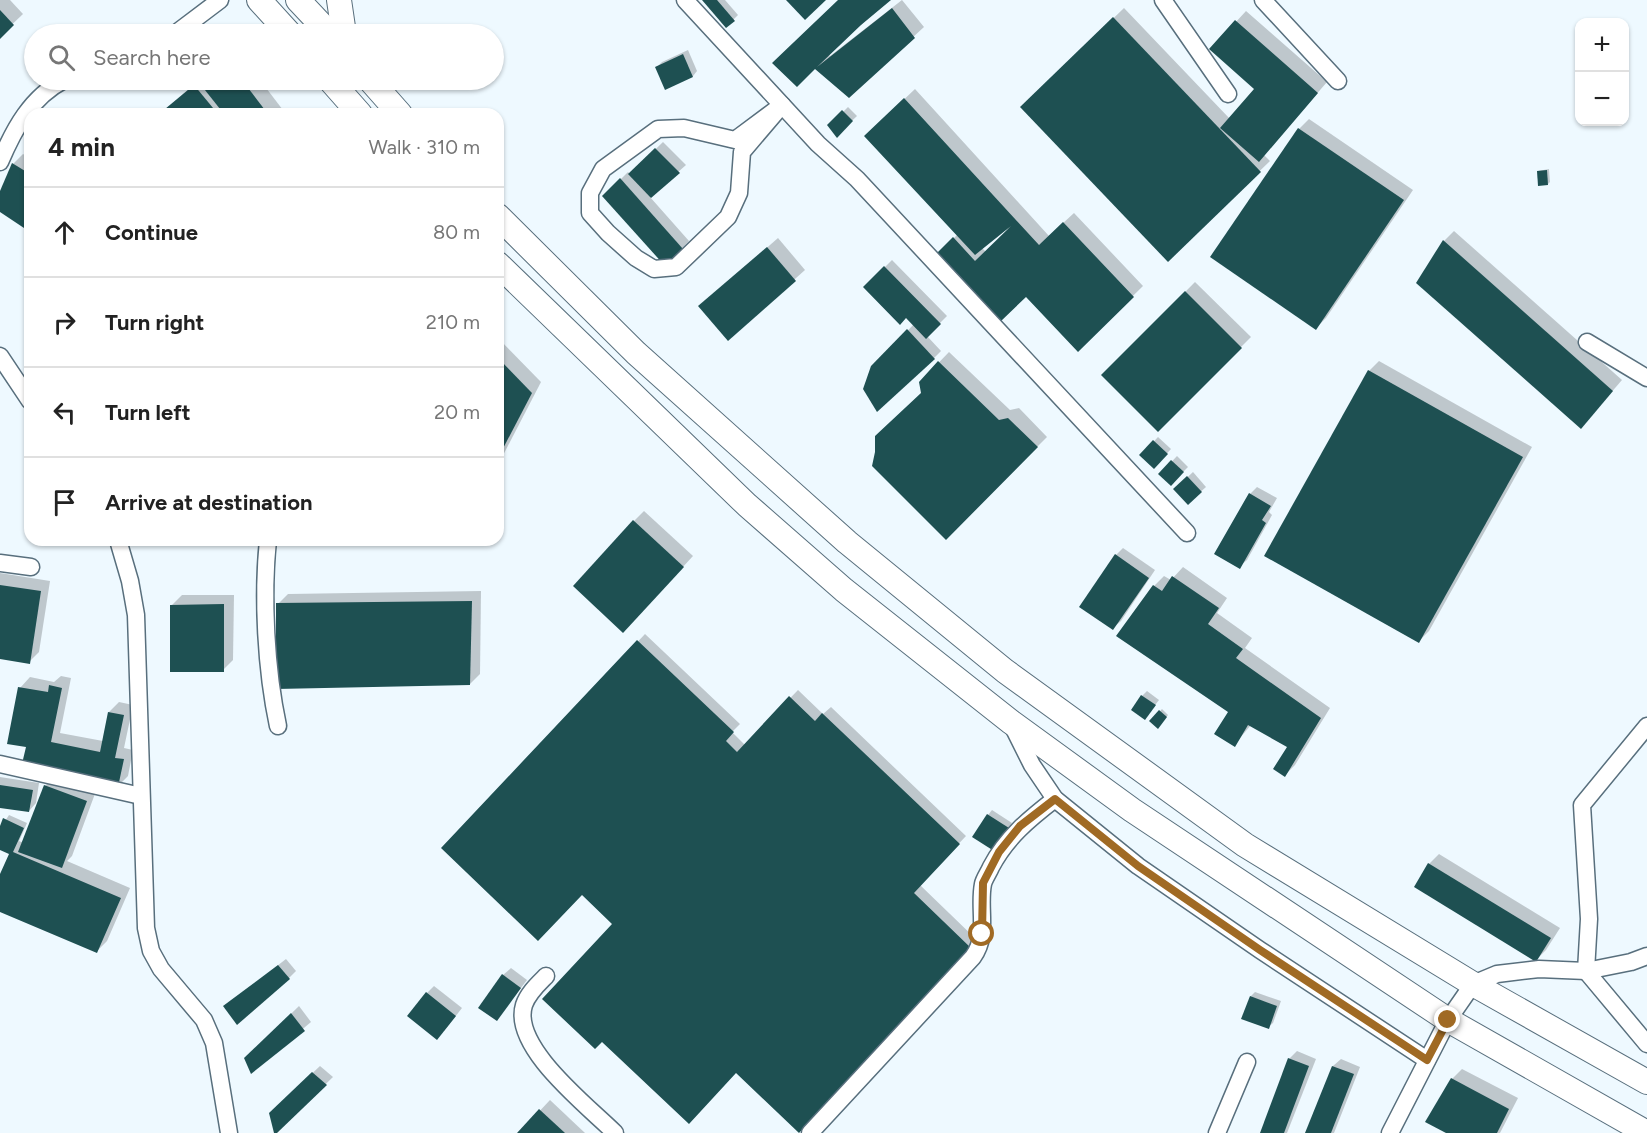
<!DOCTYPE html>
<html lang="en">
<head>
<meta charset="utf-8">
<style>
	:root { --surface:#fff; --page:#f2f2f2; --text:#222; --muted:#767676; --line:#e0e0e0 }
	body { margin:0; font-family:Figtree,sans-serif; background:var(--page); color:var(--text) }
	.controls { position:absolute; right:18px; top:18px; display:grid; overflow:hidden; border-radius:12px; box-shadow:0 2px 4px #0004 }
	.controls button { width:54px; height:54px; display:grid; place-items:center; padding:0; border:0; border-bottom:2px solid var(--line); background:var(--surface); color:var(--text); font:30px sans-serif }
	.stop { position:absolute; width:18px; height:18px; margin:-14px; border:4px solid #a06a24; border-radius:50%; background:#fff }
	.stop.end { background:#a06a24; border-color:#fff; box-shadow:0 2px 6px #0008 }
	.list { margin:0; padding:0; list-style:none }
	h2 { display:flex; justify-content:space-between; align-items:center; height:78px; margin:0; padding:0 24px; font-size:26px }
	h2 small { font-size:20px; font-weight:400; color:var(--muted) }
	.list li { display:grid; grid-template-columns:39px 1fr auto; gap:18px; align-items:center; box-sizing:border-box; height:90px; padding:0 24px; border-top:2px solid var(--line) }
	.list b { display:block; font-size:22px; white-space:nowrap }
	.list em { font-size:20px; font-style:normal; color:var(--muted) }
	.icon { flex:none; width:33px; height:33px; fill:none; stroke:currentColor; stroke-width:2; stroke-linecap:round; stroke-linejoin:round }
	.map { position:relative; flex:none; width:1647px; height:1133px; overflow:hidden }
	.search { position:absolute; background:var(--surface); box-shadow:0 2px 4px #0004; left:24px; top:24px; width:480px; height:66px; display:flex; align-items:center; gap:15px; box-sizing:border-box; padding:0 21px; border-radius:33px; color:var(--muted); font-size:22px }
	.panel { position:absolute; background:var(--surface); box-shadow:0 2px 4px #0004; left:24px; top:108px; width:480px; height:438px; border-radius:18px }
	.map>svg:first-child { display:block }
	.shadow { fill:#0003; fill-rule:evenodd }
	.building { fill:#1e5052 }
	.lines { fill:none; stroke-linecap:round; stroke-linejoin:round }
	.minor-casing { stroke:#586f7d; stroke-width:19 }
	.highway-casing { stroke:#586f7d; stroke-width:26 }
	.minor { stroke:#fff; stroke-width:16 }
	.highway { stroke:#fff; stroke-width:24 }
	.route { stroke:#a06a24; stroke-width:8 }
</style>
</head>
<body>
<div class="map">
<svg width="1647" height="1133" viewBox="0 0 1647 1133">
	<rect width="100%" height="100%" fill="#eef9ff"/>
	<g class="shadow">
		<path d="M0,0H10L23,14L0,36Z"/>
		<path d="M704,0H725L738,15L727,26Z"/>
		<path d="M840,0H889L828,54L830,56L902,0L924,27L849,96L815,67Z"/>
		<path d="M1124,8L1230,119L1256,89L1211,49L1246,11L1327,82L1264,155L1270,161L1168,260L1022,107Z"/>
		<path d="M688,50L697,71L693,76L666,88L657,67L662,62Z"/>
		<path d="M199,80H260L286,114H160Z"/>
		<path d="M915,89L1049,236L1074,213L1143,286L1078,350L1026,295L937,255L958,234L876,126ZM1008,228L1009,229L986,252L982,248Z"/>
		<path d="M848,107L857,116L837,135L829,126Z"/>
		<path d="M1309,119L1413,190L1326,318L1316,328L1212,257L1299,129Z"/>
		<path d="M663,142L686,165L650,197L689,241L682,248L604,196L628,172L630,174Z"/>
		<path d="M23,154L30,158V230L0,210V195L13,164Z"/>
		<path d="M1549,169L1550,182L1548,184L1538,171Z"/>
		<path d="M1454,231L1622,380L1590,417L1418,283L1444,241Z"/>
		<path d="M778,238L805,270L728,339L710,297Z"/>
		<path d="M892,260L947,316L927,336L941,351L934,358L873,367L914,324L906,316L865,287Z"/>
		<path d="M1195,282L1251,337L1158,430L1103,375Z"/>
		<path d="M498,338L541,382L498,465Z"/>
		<path d="M949,352L1010,410L1019,408L1047,437L946,538L920,382Z"/>
		<path d="M1379,361L1532,447L1429,631L1419,641L1369,371Z"/>
		<path d="M1158,437L1171,449L1154,467L1141,455Z"/>
		<path d="M1177,456L1188,467L1171,484L1160,474Z"/>
		<path d="M1193,472L1206,487L1188,503L1175,489Z"/>
		<path d="M1257,487L1277,498L1269,512L1272,515L1247,560L1239,567L1250,494Z"/>
		<path d="M644,511L693,556L633,621L634,521Z"/>
		<path d="M1123,548L1155,570L1121,621L1113,628L1116,555Z"/>
		<path d="M1183,567L1227,598L1217,613L1252,638L1245,648L1330,708L1295,765L1285,775L1289,746L1251,725L1234,745L1230,712L1118,636L1154,586L1164,576L1171,580Z"/>
		<path d="M0,573L50,581L39,652L29,662L0,658Z"/>
		<path d="M481,591L480,674L470,684L278,604L288,594Z"/>
		<path d="M182,595H234L233,660L223,670L172,605Z"/>
		<path d="M645,634L740,724L732,732L745,745L798,690L823,714L831,707L966,836L920,885L978,941L799,1130L614,924L582,893L443,848Z"/>
		<path d="M61,676L71,678L60,733L103,741L109,712L119,702L133,705L124,748L133,750L128,776L118,786L28,746L20,688L30,677L54,682Z"/>
		<path d="M1147,691L1159,700L1145,718L1142,696Z"/>
		<path d="M1162,709L1168,715L1158,727L1151,721Z"/>
		<path d="M55,776L96,791L72,856L67,861L130,888L107,941L97,951L0,911V878L10,853L0,848V829L9,815L27,823L19,841L24,843L45,786Z"/>
		<path d="M0,777L39,783L36,803L29,811L0,806Z"/>
		<path d="M992,810L1012,823L998,845L988,815Z"/>
		<path d="M1439,854L1560,928L1546,950L1536,960L1429,864Z"/>
		<path d="M286,959L296,971L289,978L225,1006Z"/>
		<path d="M511,968L527,980L497,1019L503,975Z"/>
		<path d="M434,986L462,1008L444,1031L427,993Z"/>
		<path d="M1255,992L1281,1001L1273,1023L1268,1027L1251,996Z"/>
		<path d="M299,1006L311,1022L252,1072L246,1058Z"/>
		<path d="M1297,1051L1316,1059L1287,1133H1261L1289,1059Z"/>
		<path d="M1341,1059L1360,1067L1334,1133H1307L1333,1066Z"/>
		<path d="M320,1066L333,1077L276,1132L270,1113Z"/>
		<path d="M1462,1069L1518,1098L1500,1133H1449L1452,1079Z"/>
		<path d="M550,1100L585,1133H519Z"/>
	</g>
	<g class="building">
		<path d="M702,0H717L735,21L726,28Z"/>
		<path d="M786,0H826L805,20Z"/>
		<path d="M838,0H891L861,25L817,67L892,8L915,38L849,98L815,69L797,87L772,63Z"/>
		<path d="M0,10L14,25L0,39Z"/>
		<path d="M1113,17L1261,172L1168,262L1020,107Z"/>
		<path d="M1235,20L1318,93L1259,162L1220,128L1254,89L1209,49Z"/>
		<path d="M683,54L693,77L665,90L655,67Z"/>
		<path d="M197,80H242L268,114H224Z"/>
		<path d="M194,85L218,114H159Z"/>
		<path d="M904,98L1039,245L1063,222L1134,297L1078,352L1026,297L1000,322L935,255L953,237L975,261L1011,226L975,255L864,136Z"/>
		<path d="M842,110L853,121L837,138L827,125Z"/>
		<path d="M1298,128L1404,200L1316,330L1210,257Z"/>
		<path d="M655,148L680,173L651,198L628,174Z"/>
		<path d="M12,163L30,174V232L0,212V191Z"/>
		<path d="M1547,170L1548,185L1538,186L1537,171Z"/>
		<path d="M620,178L683,249L665,266L602,196Z"/>
		<path d="M1443,240L1613,391L1581,429L1416,283Z"/>
		<path d="M767,247L796,281L728,341L698,306Z"/>
		<path d="M884,266L941,324L926,339L906,318L900,325L863,287Z"/>
		<path d="M1185,291L1242,348L1158,432L1101,375Z"/>
		<path d="M907,329L935,359L877,412L863,389L871,366Z"/>
		<path d="M498,358L532,393L498,458Z"/>
		<path d="M938,361L999,420L1008,418L1038,447L946,540L872,466L875,452V436L921,393L919,382Z"/>
		<path d="M1368,370L1523,457L1419,643L1264,556Z"/>
		<path d="M1153,440L1168,454L1154,469L1139,455Z"/>
		<path d="M1171,460L1184,472L1171,486L1158,474Z"/>
		<path d="M1187,476L1202,492L1188,505L1173,489Z"/>
		<path d="M1249,493L1271,506L1262,520L1266,523L1240,569L1214,554Z"/>
		<path d="M633,520L684,567L623,633L573,586Z"/>
		<path d="M1115,554L1149,578L1113,630L1079,607Z"/>
		<path d="M1172,576L1219,608L1208,624L1243,649L1236,658L1321,718L1285,777L1273,769L1287,747L1248,725L1235,747L1214,734L1228,712L1116,636L1153,585L1162,591Z"/>
		<path d="M0,585L41,591L30,664L0,659Z"/>
		<path d="M472,601L470,685L276,689V603Z"/>
		<path d="M224,604V672H170V605Z"/>
		<path d="M637,640L734,732L726,741L737,752L789,696L815,721L822,713L960,844L914,893L972,949L799,1133L736,1073L689,1124L602,1042L595,1049L542,999L612,924L582,895L538,941L441,848Z"/>
		<path d="M49,685L62,688L51,742L100,752L108,712L124,715L115,758L124,759L118,787L21,768L26,747L7,744L18,687L48,692Z"/>
		<path d="M1141,695L1156,705L1145,720L1131,710Z"/>
		<path d="M1159,710L1167,717L1158,729L1149,721Z"/>
		<path d="M0,785L33,790L29,812L0,808Z"/>
		<path d="M44,785L87,801L62,868L18,852Z"/>
		<path d="M987,814L1009,828L994,851L972,837Z"/>
		<path d="M3,818L24,828L13,852L121,898L97,953L0,912V874L9,854L0,850V826Z"/>
		<path d="M1428,863L1551,938L1536,962L1414,887Z"/>
		<path d="M278,965L290,979L237,1025L223,1006Z"/>
		<path d="M502,974L521,988L497,1021L478,1008Z"/>
		<path d="M426,992L456,1016L437,1040L407,1016Z"/>
		<path d="M1250,996L1277,1006L1269,1029L1241,1019Z"/>
		<path d="M291,1013L305,1031L251,1074L244,1058Z"/>
		<path d="M1288,1058L1309,1066L1284,1133H1260Z"/>
		<path d="M1332,1066L1354,1074L1331,1133H1305Z"/>
		<path d="M312,1072L327,1085L277,1133H274L269,1113Z"/>
		<path d="M1451,1078L1509,1109L1497,1133H1446L1425,1122Z"/>
		<path d="M539,1109L565,1133H517Z"/>
	</g>
	<g class="lines">
		<defs>
			<g id="minor">
				<path d="M685,0L818,144L857,179L1187,533"/>
				<path d="M1163,0L1228,94"/>
				<path d="M1263,0L1338,81"/>
				<path d="M175,34L220,0"/>
				<path d="M782,105L742,152L739,193L728,217L676,267L654,269L636,258L608,233L590,213V193L603,169L658,129L684,128L735,140Z"/>
				<path d="M0,162C14,129 31,97 64,80"/>
				<path d="M1587,342L1647,378"/>
				<path d="M0,356L30,401"/>
				<path d="M118,540L130,581L136,615L146,928L151,951L161,969L204,1020L214,1043L229,1133"/>
				<path d="M268,540C262,597 266,670 278,726"/>
				<path d="M0,563L31,567"/>
				<path d="M1012,725L1032,765L1055,799L1138,866L1260,950L1427,1060"/>
				<path d="M1647,726L1582,805L1589,919L1586,971L1647,1044"/>
				<path d="M0,764L141,796"/>
				<path d="M546,976C538,984 528,993 524,1005C511,1047 588,1106 615,1133"/>
				<path d="M810,1133L973,957C989,935 978,909 983,884C984,879 989,872 991,867C1006,838 1029,819 1055,799"/>
				<path d="M1217,1133L1247,1062"/>
				<path d="M1390,1133L1448,1020L1473,984L1497,974L1539,969L1586,971L1631,962L1647,956"/>
			</g>
			<g id="highway">
				<path d="M259,0L290,34"/>
				<path d="M298,0L330,34"/>
				<path d="M339,0L344,34"/>
				<path d="M330,80L360,114"/>
				<path d="M370,80L400,114"/>
				<path d="M498,216L636,353L847,542L1005,671L1245,845L1473,984L1647,1082"/>
				<path d="M498,264L747,505L844,590L1011,722L1132,810L1448,1020L1647,1133"/>
			</g>
		</defs>
		<use href="#minor" class="minor-casing"/>
		<use href="#highway" class="highway-casing"/>
		<use href="#minor" class="minor"/>
		<use href="#highway" class="highway"/>
	</g>
	<g class="lines">
		<path class="route" d="M982,934L983,883L999,852L1020,826L1055,799L1138,866L1260,950L1427,1060L1448,1020"/>
	</g>
</svg>
<div class="controls">
<button>+</button>
<button>−</button>
</div>
<div class="stop" style="left:982px;top:934px"></div>
<div class="stop end" style="left:1448px;top:1020px"></div>
<div class="search"><svg class="icon" aria-label="search" viewBox="0 0 24 24"><circle cx="10" cy="10" r="6"/><path d="M15 15l6 6"/></svg>Search here</div>
<section class="panel">
<h2>4 min<small>Walk · 310 m</small></h2>
<ul class="list">
<li><svg class="icon" aria-label="ahead" viewBox="0 0 24 24"><path d="M12 20V5M6 11l6-6 6 6"/></svg><div><b>Continue</b></div><em>80 m</em></li>
<li><svg class="icon" aria-label="right" viewBox="0 0 24 24"><path d="M7 20v-9h11M14 6l5 5-5 5"/></svg><div><b>Turn right</b></div><em>210 m</em></li>
<li><svg class="icon" aria-label="left" viewBox="0 0 24 24"><path d="M17 20v-9H6M10 6l-5 5 5 5"/></svg><div><b>Turn left</b></div><em>20 m</em></li>
<li><svg class="icon" aria-label="arrive" viewBox="0 0 24 24"><path d="M6 21V4h12l-3 4 3 4H6"/></svg><div><b>Arrive at destination</b></div></li>
</ul>
</section>
</div>
</body>
</html>
